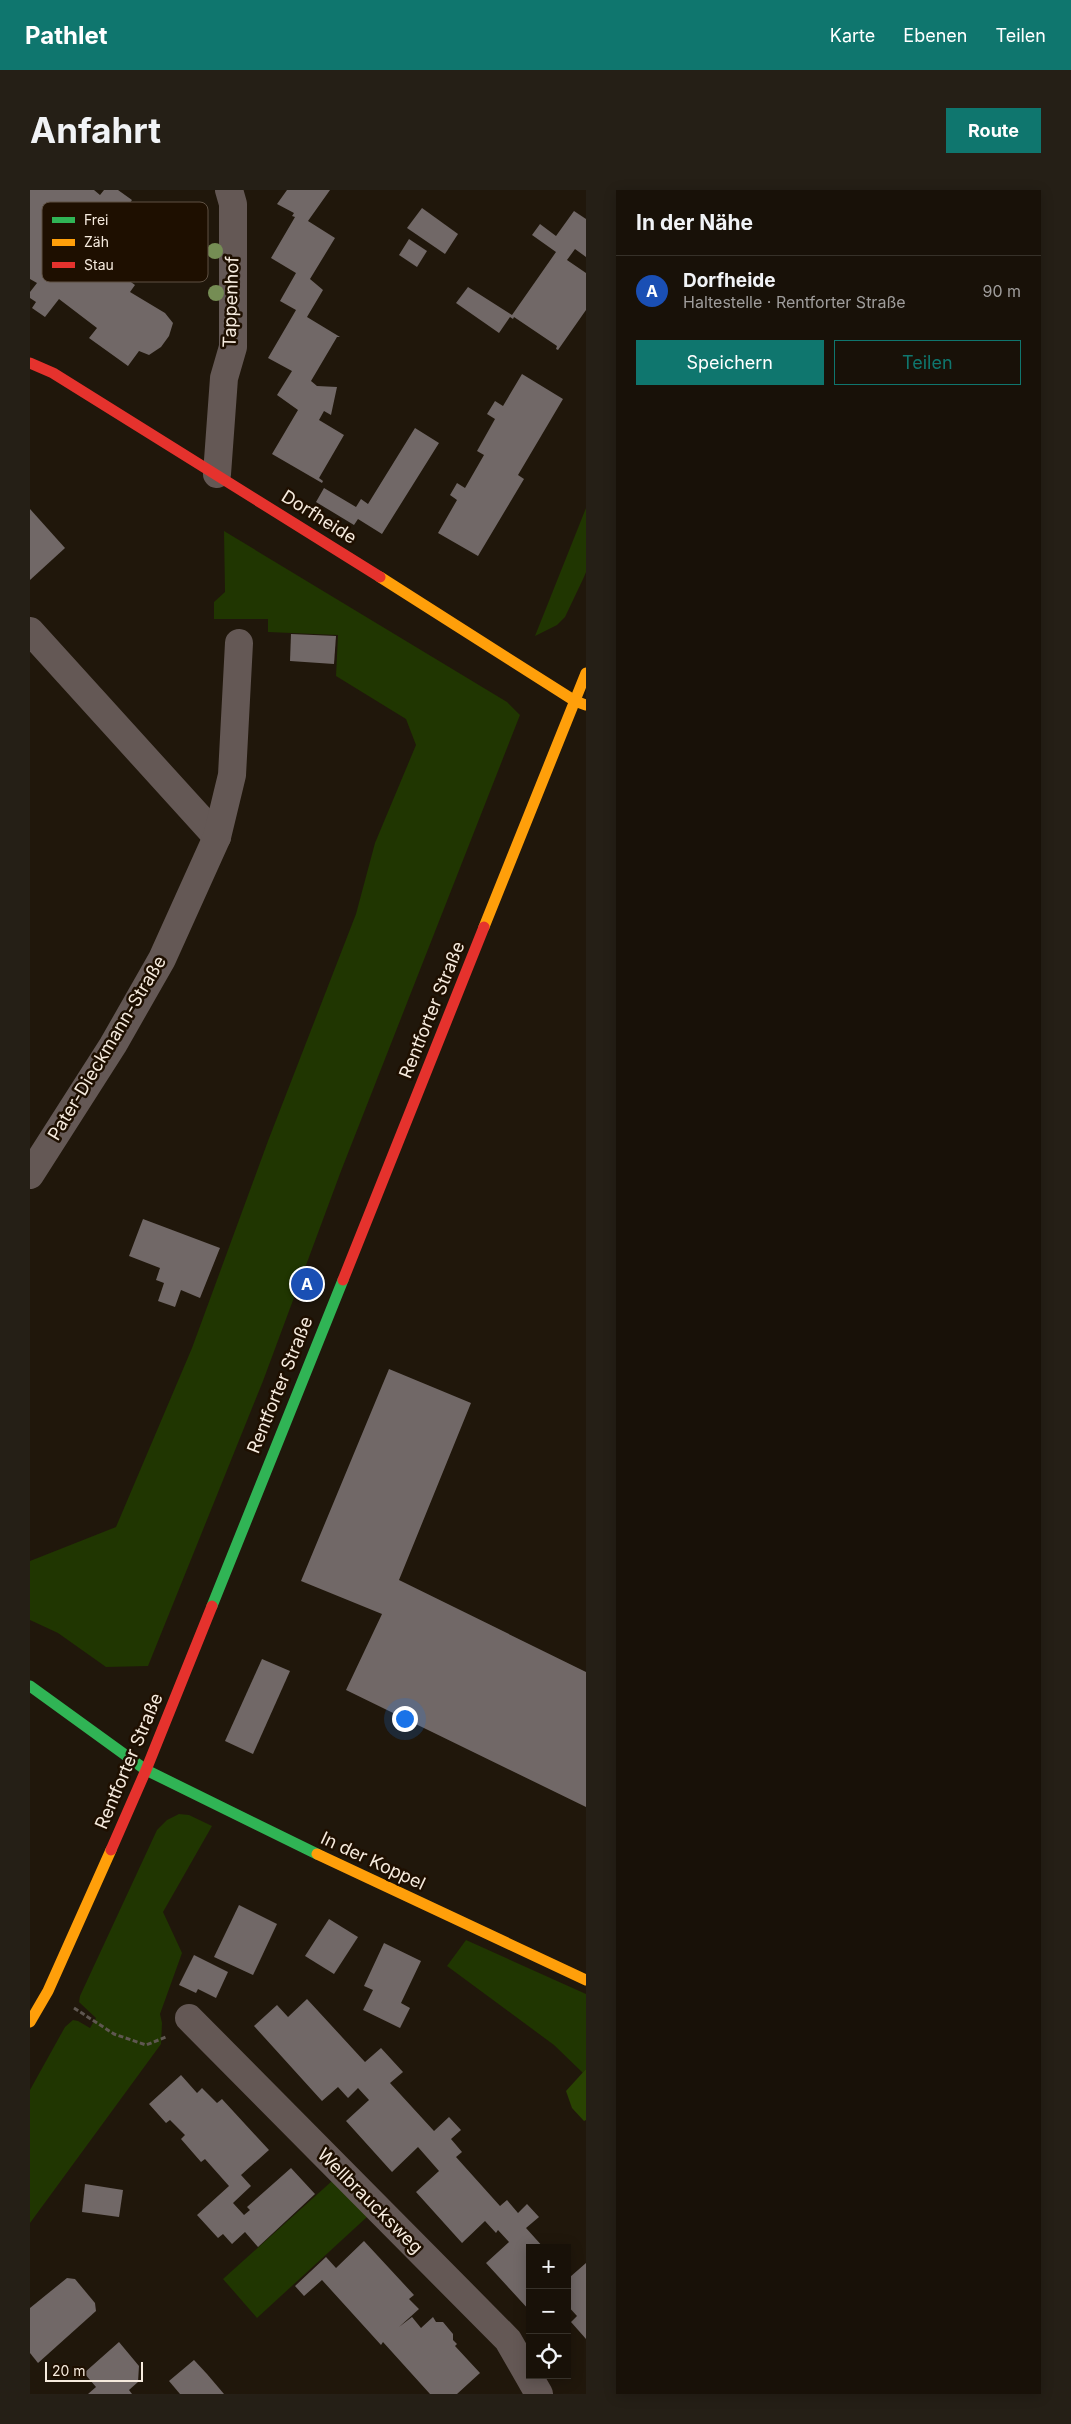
<!DOCTYPE html>
<html lang="de">
<head>
<meta charset="utf-8">
<style>
	:root { --surface:#181108; --page:#251f16; --text:#f1f3f6; --muted:#9f9d9c; --line:#363129; --accent:#0f766e }
	body { margin:0; font-family:Inter,sans-serif; background:var(--page); color:var(--text) }
	.controls { position:absolute; right:15px; bottom:15px; display:grid; overflow:hidden; border-radius:0px; box-shadow:0 2px 12px #0003 }
	.controls button { width:45px; height:45px; display:grid; place-items:center; padding:0; border:0; border-bottom:1px solid var(--line); background:var(--surface); color:var(--text); font:25px sans-serif }
	.scale { position:absolute; left:15px; bottom:12px; width:98px; box-sizing:border-box; padding-left:5px; border:2px solid #f6ebde; border-top:0; font-size:14px; line-height:18px; white-space:nowrap; color:#f6ebde; -webkit-text-stroke:4px #1e0f00; paint-order:stroke }
	.you { position:absolute; left:374px; top:1528px; width:18px; height:18px; margin:-12px; border:4px solid #fff; border-radius:50%; background:#1a73e8; box-shadow:0 0 0 8px #1a73e833 }
	.badge { display:grid; place-items:center; width:32px; height:32px; border-radius:50%; background:var(--accent); color:#fff; font-size:16px; font-weight:700 }
	.pin { position:absolute; translate:-50% -50%; border:2px solid #fff; box-shadow:0 1px 5px #0006 }
	.list { margin:0; padding:0; list-style:none }
	h2 { display:flex; justify-content:space-between; align-items:center; height:65px; margin:0; padding:0 20px; font-size:21px }
	h2 small { font-size:16px; font-weight:400; color:var(--muted) }
	.list li { display:grid; grid-template-columns:32px 1fr auto; gap:15px; align-items:center; box-sizing:border-box; height:70px; padding:0 20px; border-top:1px solid var(--line) }
	.list b { display:block; font-size:19px; white-space:nowrap }
	.list p { margin:0; font-size:16px; white-space:nowrap; color:var(--muted) }
	.list em { font-size:16px; font-style:normal; color:var(--muted) }
	.actions { display:flex; gap:10px; padding:15px 20px }
	.actions a { flex:1; padding:11px 0; border:1px solid var(--accent); border-radius:0px; text-align:center; font-size:18px; color:var(--accent) }
	.actions .main { background:var(--accent); color:#fff }
	.icon { flex:none; width:28px; height:28px; fill:none; stroke:currentColor; stroke-width:2; stroke-linecap:round; stroke-linejoin:round }
	.map { position:relative; flex:none; width:556px; height:2204px; overflow:hidden; border-radius:0px }
	header { display:flex; align-items:center; gap:30px; box-sizing:border-box; height:70px; padding:0 25px; background:var(--accent); color:#fff }
	header strong { font-size:24px }
	nav { display:flex; gap:28px; margin-inline-start:auto; font-size:18px }
	.intro { display:flex; align-items:center; justify-content:space-between; box-sizing:border-box; height:120px; padding:0 30px }
	h1 { margin:0; font-size:35px }
	.button { padding:12px 22px; border-radius:0px; background:var(--accent); color:#fff; font-size:18px; font-weight:700 }
	main { display:flex; gap:30px; padding:0 30px }
	aside { flex:1; background:var(--surface); border-radius:0px; box-shadow:0 2px 12px #0003 }
	.map>svg:first-child { display:block }
	.green { fill:#203601 }
	.forest { fill:#294302 }
	.building { fill:#716867 }
	.lines { fill:none; stroke-linecap:round; stroke-linejoin:round }
	.path { stroke:#5f5751; stroke-width:3; stroke-dasharray:5 2.5; stroke-linecap:butt }
	.street { stroke:#645855; stroke-width:28 }
	.fast { stroke:#30b455; stroke-width:11 }
	.slow { stroke:#ff9f0a; stroke-width:11 }
	.jam { stroke:#e5322d; stroke-width:11 }
	.tree { fill:#758d54 }
	.labels { text-anchor:middle; stroke-width:5; stroke-linejoin:round; paint-order:stroke }
	.street-label { font-size:18px; fill:#f6ebde; stroke:#1e0f00 }
	.key { fill:#1e0f00; stroke:#5f5143; stroke-width:1 }
	.key-label { font-size:14px; fill:#f6ebde }
</style>
</head>
<body>
<header>
<strong>Pathlet</strong>
<nav><a>Karte</a><a>Ebenen</a><a>Teilen</a></nav>
</header>
<div class="intro"><h1>Anfahrt</h1><a class="button">Route</a></div>
<main>
<div class="map">
<svg width="556" height="2204" viewBox="0 0 556 2204">
	<rect width="100%" height="100%" fill="#20170b"/>
	<g class="green">
		<path d="M556,318V382L554,387L535,427L527,435L505,446Z"/>
		<path d="M194,341L477,512L490,525L311,981L233,1191L118,1476L76,1477L28,1443L0,1430V1371L86,1337L162,1158L238,951L326,724L345,653L386,555L376,529L306,486L308,445L238,442V429H184V412L195,402Z"/>
		<path d="M149,1624L159,1625L182,1636L133,1722L152,1763L130,1824L132,1833L131,1854L0,2033V1900L35,1837L43,1830L48,1831L60,1838L66,1828L49,1812L50,1806L127,1640L137,1630Z"/>
		<path d="M436,1750L556,1804V1879L553,1883L524,1855L417,1776Z"/>
		<path d="M302,1991L337,2027L227,2128L193,2089Z"/>
	</g>
	<path class="forest" d="M556,1879V1930L554,1931L542,1918L536,1901Z"/>
	<g class="building">
		<path d="M0,0H64L70,5L74,0H88L102,10L77,45L93,58L80,77L105,95L100,102L135,123L143,133L139,146L131,157L119,165L109,161L98,176L59,148L67,138L29,109L15,127L2,118L6,112L0,108V102L7,93L0,89Z"/>
		<path d="M257,0H300L278,31L305,48L280,89L293,100L277,127L310,147H307L281,191L287,196L307,197L301,225L294,221L289,230L314,245L289,288L293,291L292,293L242,264L268,220L247,205L262,181L238,168L266,120L250,111L266,83L241,68L265,27L262,26L264,23L247,14Z"/>
		<path d="M392,18L428,44L415,64L377,38Z"/>
		<path d="M544,21L556,29V67L545,59L537,70L556,83V120L528,160L526,159L527,156L484,127L483,129L480,127L469,143L426,113L438,97L482,125L526,62L502,45L510,34L526,46Z"/>
		<path d="M379,49L397,61L387,77L369,65Z"/>
		<path d="M492,184L533,209L488,285L494,289L448,366L408,343L427,310L420,305L427,293L435,298L454,265L447,261L465,229L457,224L465,211L473,216Z"/>
		<path d="M385,238L409,253L352,344L328,329L324,335L286,312L294,298L326,317L331,309L338,314Z"/>
		<path d="M0,319L35,358L0,390Z"/>
		<path d="M261,444L306,446L304,474L260,471Z"/>
		<path d="M113,1029L190,1058L170,1108L151,1100L145,1117L128,1111L134,1093L126,1090L130,1078L99,1066Z"/>
		<path d="M359,1179L441,1213L369,1390L556,1482V1617L316,1500L352,1424L271,1391Z"/>
		<path d="M232,1469L260,1481L223,1564L195,1551Z"/>
		<path d="M209,1715L247,1734L223,1785L184,1767Z"/>
		<path d="M299,1729L328,1747L304,1784L275,1766Z"/>
		<path d="M354,1753L391,1771L371,1813L380,1818L370,1838L333,1820L343,1800L334,1796Z"/>
		<path d="M164,1765L198,1782L186,1808L168,1799L166,1803L149,1795Z"/>
		<path d="M277,1809L335,1872L351,1858L373,1882L360,1893L404,1941L419,1927L431,1940L421,1949L432,1962L426,1967L470,2016L477,2010L488,2023L497,2014L509,2027L496,2038L514,2058H500V2121L456,2073L479,2052L468,2040L466,2043L455,2031L432,2053L386,2002L409,1981L388,1957L362,1982L316,1931L339,1910L328,1898L318,1908L308,1897L292,1911L224,1836L247,1815L258,1827Z"/>
		<path d="M151,1885L167,1903L172,1898L187,1913L192,1909L239,1960L211,1985L221,1996L203,2013L214,2025L220,2020L217,2017L261,1978L285,2004L228,2057L215,2042L202,2054L193,2044L188,2048L167,2025L199,1996L175,1969L171,1972L151,1949L155,1945L140,1930L136,1933L119,1914Z"/>
		<path d="M55,1994L93,2000L89,2027L52,2022Z"/>
		<path d="M334,2051L384,2105L379,2109L389,2119L369,2137L382,2127L391,2138L403,2127L406,2132H413L423,2144V2150L427,2154L425,2156L450,2183L427,2204H400L353,2152L351,2155L292,2090L274,2106L265,2096L296,2067L306,2078Z"/>
		<path d="M556,2073V2149L541,2132L547,2126L537,2115V2083L540,2087Z"/>
		<path d="M37,2088L45,2089L65,2113L66,2121L8,2173L0,2163V2118Z"/>
		<path d="M89,2152L109,2176L108,2192L99,2200L102,2204H58L66,2197L54,2183Z"/>
		<path d="M164,2170L177,2184L194,2204H150L139,2191Z"/>
	</g>
	<g class="lines">
		<path class="path" d="M44,1818L84,1844L116,1855L136,1847"/>
		<g class="street">
			<path d="M187,284L194,188L203,157V14L199,0"/>
			<path d="M0,441L187,647"/>
			<path d="M0,985L83,855L132,769L187,647L202,585L209,453"/>
			<path d="M159,1828L478,2150L509,2204"/>
		</g>
		<g class="fast">
			<path d="M182,1416L313,1090"/>
			<path d="M0,1496L116,1580L287,1664"/>
		</g>
		<g class="slow">
			<path d="M350,387L545,511L556,515"/>
			<path d="M454,737L556,483"/>
			<path d="M287,1664L556,1790"/>
			<path d="M0,1832L18,1801L81,1660"/>
		</g>
		<g class="jam">
			<path d="M0,173L23,183L350,387"/>
			<path d="M313,1090L454,737"/>
			<path d="M81,1660L116,1580L182,1416"/>
		</g>
	</g>
	<g class="tree">
		<circle cx="185" cy="61" r="8"/>
		<circle cx="186" cy="103" r="8"/>
	</g>
	<g class="labels">
		<g class="street-label">
			<text transform="translate(201 112) rotate(-88)" y="6">Tappenhof</text>
			<text transform="translate(289 327) rotate(32)" y="6">Dorfheide</text>
			<text transform="translate(402 820) rotate(-68)" y="6">Rentforter Straße</text>
			<text transform="translate(77 858) rotate(-59)" y="6">Pater-Dieckmann-Straße</text>
			<text transform="translate(250 1195) rotate(-68)" y="6">Rentforter Straße</text>
			<text transform="translate(99 1571) rotate(-67)" y="6">Rentforter Straße</text>
			<text transform="translate(343 1671) rotate(25)" y="6">In der Koppel</text>
			<text transform="translate(340 2011) rotate(45)" y="6">Wellbraucksweg</text>
		</g>
	</g>
	<rect x="12" y="12" width="166" height="80" rx="8" class="key"/>
	<rect x="22" y="27" width="23" height="6" fill="#30b455"/>
	<rect x="22" y="49" width="23" height="7" fill="#ff9f0a"/>
	<rect x="22" y="72" width="23" height="6" fill="#e5322d"/>
	<g class="key-label">
		<text x="54" y="35">Frei</text>
		<text x="54" y="57">Zäh</text>
		<text x="54" y="80">Stau</text>
	</g>
</svg>
<div class="controls">
<button>+</button>
<button>−</button>
<button><svg class="icon" aria-label="locate" viewBox="0 0 24 24"><circle cx="12" cy="12" r="6"/><path d="M12 2v4M12 18v4M2 12h4M18 12h4"/></svg></button>
</div>
<div class="scale">20 m</div>
<div class="you"></div>
<div class="pin badge" style="left:277px;top:1094px;background:#1a4fb4">A</div>
</div>
<aside>
<h2>In der Nähe<small></small></h2>
<ul class="list">
<li><span class="badge" style="background:#1a4fb4">A</span><div><b>Dorfheide</b><p>Haltestelle · Rentforter Straße</p></div><em>90 m</em></li>
</ul>
<div class="actions"><a class="main">Speichern</a><a>Teilen</a></div>
</aside>
</main>
</body>
</html>
